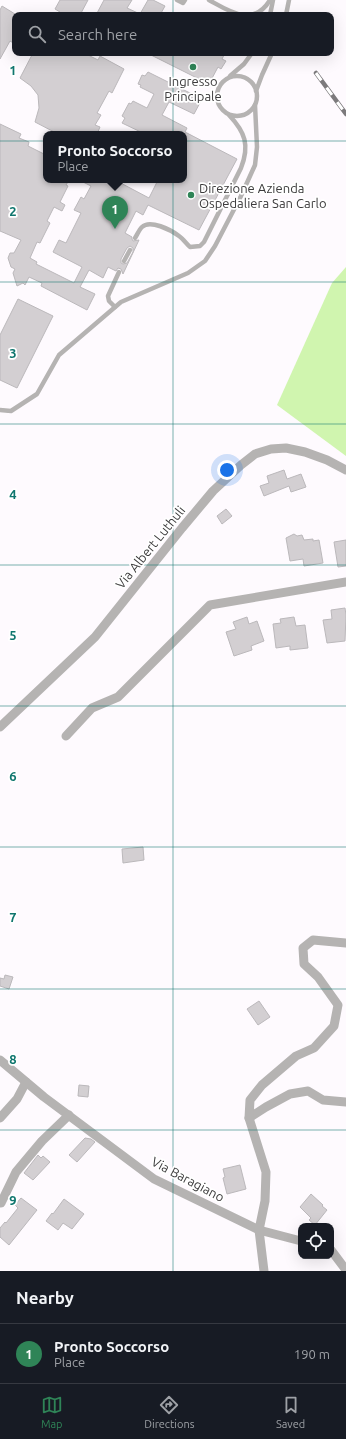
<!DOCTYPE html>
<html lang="en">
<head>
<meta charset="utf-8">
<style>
	:root { --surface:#171b24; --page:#242831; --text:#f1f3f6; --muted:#9ea1a6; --line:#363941; --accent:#2f8457 }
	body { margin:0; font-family:Ubuntu,sans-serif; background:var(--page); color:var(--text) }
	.controls { position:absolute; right:12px; bottom:12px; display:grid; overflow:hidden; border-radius:8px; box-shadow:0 4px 16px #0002 }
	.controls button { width:36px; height:36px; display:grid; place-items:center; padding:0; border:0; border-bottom:1px solid var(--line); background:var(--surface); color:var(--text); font:20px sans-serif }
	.you { position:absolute; left:227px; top:470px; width:14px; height:14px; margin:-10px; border:3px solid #fff; border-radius:50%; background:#1a73e8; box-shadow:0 0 0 6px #1a73e833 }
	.badge { display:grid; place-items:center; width:26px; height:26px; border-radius:50%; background:var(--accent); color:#fff; font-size:13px; font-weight:700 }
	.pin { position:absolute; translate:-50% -33px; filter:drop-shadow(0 1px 2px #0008) }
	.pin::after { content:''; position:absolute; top:21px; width:14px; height:12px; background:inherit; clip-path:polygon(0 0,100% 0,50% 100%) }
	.popup { position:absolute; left:43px; top:131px; width:144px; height:52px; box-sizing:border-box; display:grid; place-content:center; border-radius:8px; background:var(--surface); filter:drop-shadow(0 1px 3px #0005); font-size:13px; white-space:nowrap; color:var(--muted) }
	.popup b { font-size:15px; color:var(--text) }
	.popup::after { content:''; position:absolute; left:50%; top:100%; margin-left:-8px; border:8px solid transparent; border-top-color:var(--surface) }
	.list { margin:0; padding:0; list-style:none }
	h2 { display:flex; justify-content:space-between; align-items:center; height:52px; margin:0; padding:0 16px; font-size:17px }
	h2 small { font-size:13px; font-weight:400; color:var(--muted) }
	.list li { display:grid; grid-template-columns:26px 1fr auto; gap:12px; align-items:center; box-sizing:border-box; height:60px; padding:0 16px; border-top:1px solid var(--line) }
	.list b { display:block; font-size:15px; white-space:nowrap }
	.list p { margin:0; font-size:13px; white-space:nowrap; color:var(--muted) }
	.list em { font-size:13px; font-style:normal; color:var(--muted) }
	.icon { flex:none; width:22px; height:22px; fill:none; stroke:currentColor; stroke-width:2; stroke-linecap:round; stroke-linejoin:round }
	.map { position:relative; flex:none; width:346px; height:1271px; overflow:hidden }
	.search { position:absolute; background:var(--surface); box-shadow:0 4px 16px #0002; left:12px; right:12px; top:12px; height:44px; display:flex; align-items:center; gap:10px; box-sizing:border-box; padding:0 14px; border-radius:8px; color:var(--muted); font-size:15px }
	.sheet { height:112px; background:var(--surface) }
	nav { display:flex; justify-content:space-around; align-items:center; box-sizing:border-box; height:56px; border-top:1px solid var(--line); background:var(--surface); font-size:11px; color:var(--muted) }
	nav a { display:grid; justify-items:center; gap:2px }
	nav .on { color:var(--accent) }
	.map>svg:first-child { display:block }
	.green { fill:#d0f5af }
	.building { fill:#d3cfd2; stroke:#bbb8bb; fill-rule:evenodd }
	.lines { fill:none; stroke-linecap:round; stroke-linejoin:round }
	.lane { stroke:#b5b3b2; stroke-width:4.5 }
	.street { stroke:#b5b3b2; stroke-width:9 }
	.rail-casing { stroke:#7c7a7c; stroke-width:4.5 }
	.rail { stroke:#fff; stroke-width:3; stroke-dasharray:9; stroke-linecap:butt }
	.grid { fill:none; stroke:#0f766e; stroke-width:1; stroke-opacity:0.55 }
	.poi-dot { fill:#2f8457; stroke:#fff; stroke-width:1.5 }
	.labels { text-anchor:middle; stroke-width:3.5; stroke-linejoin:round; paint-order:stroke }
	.poi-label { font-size:13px; fill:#3c3b3c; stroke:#fff }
	.street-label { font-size:13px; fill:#3c3b3c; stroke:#fff }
	.grid-label { font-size:13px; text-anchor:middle; font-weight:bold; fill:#0f766e; stroke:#fff; stroke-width:3.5; stroke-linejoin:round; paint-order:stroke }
</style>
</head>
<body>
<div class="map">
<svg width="346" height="1271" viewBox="0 0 346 1271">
	<rect width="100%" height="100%" fill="#fefafe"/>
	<path class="green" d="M346,267V456L277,405L332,283Z"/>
	<g class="building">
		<path d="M60,0H88L80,15H58L60,12L55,9Z"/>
		<path d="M104,0H132L127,8L140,14L148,0H153L165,6L160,15H96Z"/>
		<path d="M2,6L15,14V44L10,41L0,59V10Z"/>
		<path d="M33,53H84L98,60L100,56L124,69L112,93L109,91L97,113L101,115L95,125L100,127L97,134H58L35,122L39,108L38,95L31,86L20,78Z"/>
		<path d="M147,53H225L222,59L226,61L221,69L218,67L209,84Z"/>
		<path d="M148,72L202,99L194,114L169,102L162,115L187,128L185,132L237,159L199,230L148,205L143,215L136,211L125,233L132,237V239L133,241L139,240L123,274L121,269L118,268L116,271L108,267L103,278L89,270L80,287L95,294L87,310L41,286L42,283L29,277L25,285L23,283L17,286L13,273L15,269L11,267L8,258L10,253H14L21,240L0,231V124L21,134L19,138L29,142L28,146L46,155V180H69L66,185L68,186L60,202L65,205L62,211L54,207L47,221L50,223L40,243L37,242L30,258L37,262L36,264L74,283L82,267L53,252L59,240L66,243L81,213L74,210L81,197L84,199L91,186L79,180H115L149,198L158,180H184V134H145L122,123L125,118L122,116L129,103L131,104L133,101L147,108L154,94L140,87L141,85L138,84L142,75L145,76ZM130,246L133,248V252L127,263L123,264L121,263V259L127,248Z"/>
		<path d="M18,299L53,316L17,388L0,380V335Z"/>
		<path d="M284,470L287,479L301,474L306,487L291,492L289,486L264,496L260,486L269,483L267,476Z"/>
		<path d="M226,509L232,516L222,524L217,516Z"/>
		<path d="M294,534L297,536L302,535L304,540L313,539V541L319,540L323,563L304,566L303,559L290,561L286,538Z"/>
		<path d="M346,540V566L338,567L334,542Z"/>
		<path d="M345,608L346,615L345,641L327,643L323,620L332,619L331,610Z"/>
		<path d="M247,617L249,624L257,621L264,641L251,646L252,650L234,656L226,632L236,629L233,622Z"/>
		<path d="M294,617L296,626L305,625L308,648L290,650V646L276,648L273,624L281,623L280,619Z"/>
		<path d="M143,847L144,860L123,863L122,849Z"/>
		<path d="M5,975L13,977L9,989L0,986V978L4,979Z"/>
		<path d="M259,1001L270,1017L258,1025L247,1009Z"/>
		<path d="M79,1085L89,1086L88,1097L78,1096Z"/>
		<path d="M85,1138L91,1139L95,1142L77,1162L69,1155Z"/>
		<path d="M38,1155L41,1158L43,1156L50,1162L33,1180L24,1173Z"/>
		<path d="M240,1165L246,1189L227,1194L223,1178L225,1177L223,1169Z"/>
		<path d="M311,1194L323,1205L322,1206L327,1210L315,1225L309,1220L311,1218L300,1207Z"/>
		<path d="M21,1198L37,1210L9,1245L0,1237V1228L5,1222L6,1223L18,1208L15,1205Z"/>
		<path d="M64,1199L84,1214L72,1229L63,1223L58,1230L46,1221L52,1213L53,1214Z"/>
	</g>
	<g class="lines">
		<g class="lane">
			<path d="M177,0L183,3L185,0"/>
			<path d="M209,0C229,11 253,28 270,0"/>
			<path d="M270,15L273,0"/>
			<path d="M286,15L289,0"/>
			<circle cx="237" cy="96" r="20"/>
			<path d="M230,76L244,64L252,53"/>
			<path d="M256,91L262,75L272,53"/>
			<path d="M135,238C137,235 139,230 142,227C150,219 171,230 179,236C183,239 186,243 190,247L200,246L204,242L241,168C250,145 245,132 229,115"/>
			<path d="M124,261L130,250"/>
			<path d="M115,307L109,301L108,296L119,272"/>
			<path d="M0,410L11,411L37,394L59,355L121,302L188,273L205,261L215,246L241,196L255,165L257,147L255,105"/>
		</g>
		<g class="street">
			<path d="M0,727L95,637L182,528L213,491L241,465L255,454L271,449L286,448L305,452L327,460L346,470"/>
			<path d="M66,736L92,708L118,697L210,605L346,582"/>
			<path d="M0,1060L44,1097L154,1179L259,1230L301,1241"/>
			<path d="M0,1118L17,1099L26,1082"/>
			<path d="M249,1118L266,1107L290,1094L308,1091L323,1100L346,1102"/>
			<path d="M0,1203H1L16,1172L42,1141L69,1115"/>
			<path d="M331,1250L346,1270"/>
			<path d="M264,1271L259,1230L265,1201L266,1172L249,1118L250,1100L262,1085L296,1056L314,1048L334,1026L338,1005L318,977L304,964L303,948L313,940L346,943"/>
		</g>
		<defs>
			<path id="rail" d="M316,73L346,114"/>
		</defs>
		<use href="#rail" class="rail-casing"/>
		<use href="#rail" class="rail"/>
	</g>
	<path class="grid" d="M173,0V15M173,53V1271M0,141H346M0,282H346M0,424H346M0,565H346M0,706H346M0,847H346M0,989H346M0,1130H346"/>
	<g class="poi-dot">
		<circle cx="193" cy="67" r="4"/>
		<circle cx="191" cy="195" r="4"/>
	</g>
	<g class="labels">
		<g class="poi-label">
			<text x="193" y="86">Ingresso<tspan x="193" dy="15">Principale</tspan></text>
			<text x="199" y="193" text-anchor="start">Direzione Azienda<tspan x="199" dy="15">Ospedaliera San Carlo</tspan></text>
		</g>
		<g class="street-label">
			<text transform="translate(150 547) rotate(-51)" y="5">Via Albert Luthuli</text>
			<text transform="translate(188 1179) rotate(28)" y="5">Via Baragiano</text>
		</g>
	</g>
	<g class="grid-label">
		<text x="13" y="75">1</text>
		<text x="13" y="216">2</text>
		<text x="13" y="358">3</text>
		<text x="13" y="499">4</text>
		<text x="13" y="640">5</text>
		<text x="13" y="781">6</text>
		<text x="13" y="922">7</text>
		<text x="13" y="1064">8</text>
		<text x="13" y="1205">9</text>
	</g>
</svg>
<div class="controls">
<button><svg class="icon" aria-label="locate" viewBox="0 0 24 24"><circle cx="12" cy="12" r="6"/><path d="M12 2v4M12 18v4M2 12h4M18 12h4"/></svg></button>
</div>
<div class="you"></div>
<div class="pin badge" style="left:115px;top:229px">1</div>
<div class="popup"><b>Pronto Soccorso</b>Place</div>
<div class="search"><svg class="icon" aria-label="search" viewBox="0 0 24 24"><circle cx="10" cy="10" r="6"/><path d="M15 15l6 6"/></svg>Search here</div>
</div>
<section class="sheet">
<h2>Nearby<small></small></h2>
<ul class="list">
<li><span class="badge">1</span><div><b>Pronto Soccorso</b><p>Place</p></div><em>190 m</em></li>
</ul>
</section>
<nav>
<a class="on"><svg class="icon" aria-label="map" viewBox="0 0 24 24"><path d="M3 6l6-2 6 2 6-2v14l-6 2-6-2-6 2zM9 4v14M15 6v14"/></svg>Map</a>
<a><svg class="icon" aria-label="directions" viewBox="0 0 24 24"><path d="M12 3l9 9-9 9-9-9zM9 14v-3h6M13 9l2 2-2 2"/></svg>Directions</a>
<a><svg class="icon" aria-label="saved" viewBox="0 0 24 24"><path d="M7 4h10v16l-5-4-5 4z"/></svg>Saved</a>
</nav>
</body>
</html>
